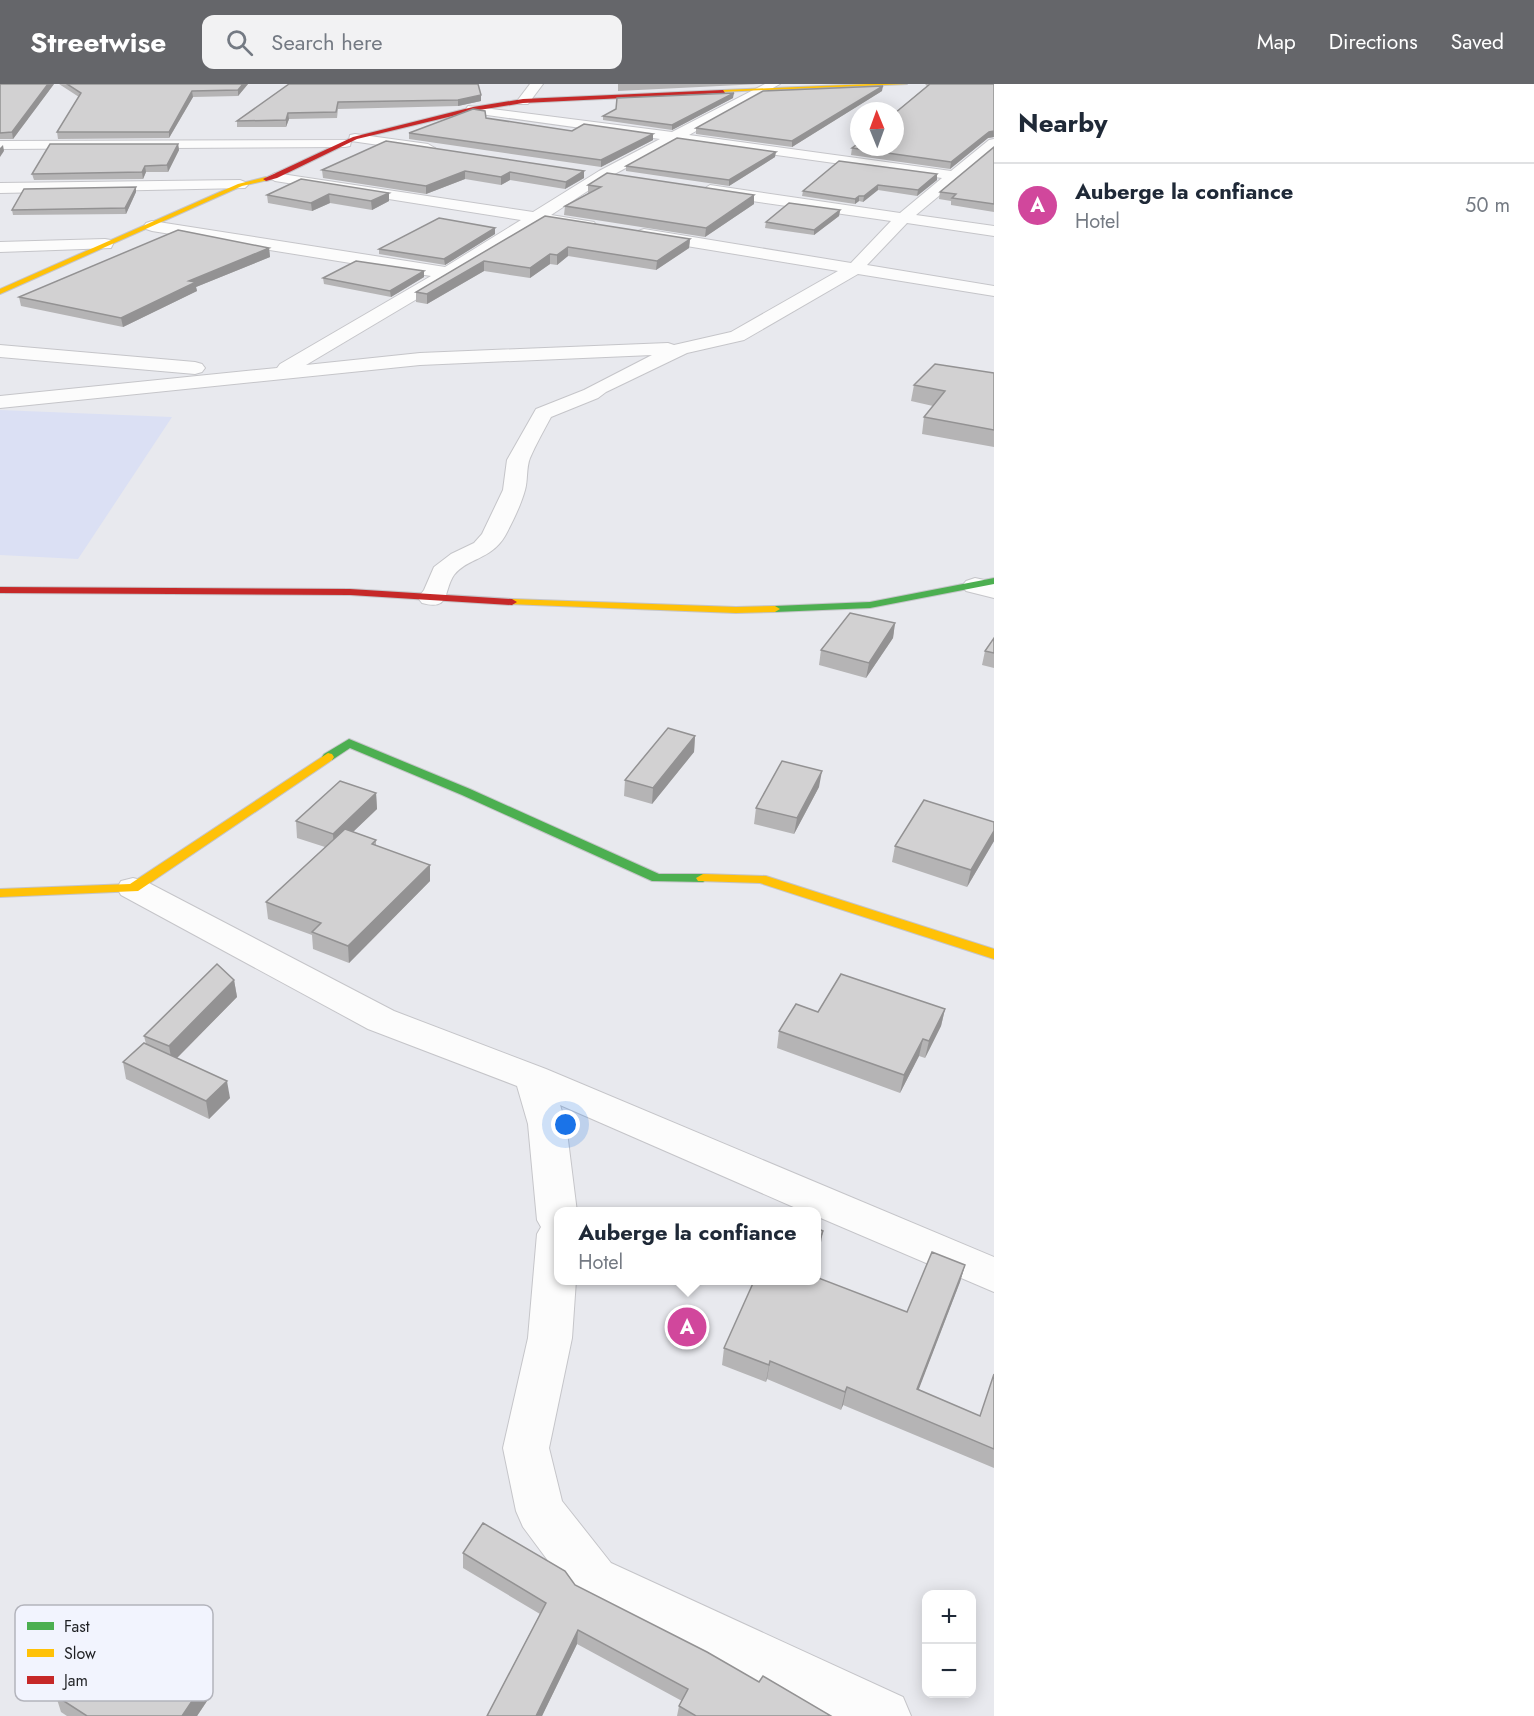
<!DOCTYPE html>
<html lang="en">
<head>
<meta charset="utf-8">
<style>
	:root { --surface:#fff; --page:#f2f2f3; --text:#1f2937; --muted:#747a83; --line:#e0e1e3; --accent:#65666a }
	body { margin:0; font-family:Jost,sans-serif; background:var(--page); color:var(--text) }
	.controls { position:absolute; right:18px; bottom:18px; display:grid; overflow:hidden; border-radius:12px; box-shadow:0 3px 15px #0003 }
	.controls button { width:54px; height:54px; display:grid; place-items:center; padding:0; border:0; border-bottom:2px solid var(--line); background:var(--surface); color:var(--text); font:30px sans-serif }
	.compass { position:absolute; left:850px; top:18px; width:54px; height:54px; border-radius:50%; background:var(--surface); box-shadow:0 3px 15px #0003; rotate:359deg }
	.you { position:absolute; left:566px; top:1041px; width:21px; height:21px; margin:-15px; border:4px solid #fff; border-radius:50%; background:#1a73e8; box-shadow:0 0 0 9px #1a73e833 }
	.badge { display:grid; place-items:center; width:39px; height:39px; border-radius:50%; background:var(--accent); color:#fff; font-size:20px; font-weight:700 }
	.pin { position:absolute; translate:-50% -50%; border:3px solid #fff; box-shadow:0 2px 6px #0006 }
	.popup { position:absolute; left:554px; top:1123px; width:267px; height:78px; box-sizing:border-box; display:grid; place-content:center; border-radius:12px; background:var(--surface); filter:drop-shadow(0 2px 4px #0005); font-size:20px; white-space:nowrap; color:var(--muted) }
	.popup b { font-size:22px; color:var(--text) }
	.popup::after { content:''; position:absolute; left:50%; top:100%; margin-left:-12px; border:12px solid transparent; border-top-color:var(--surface) }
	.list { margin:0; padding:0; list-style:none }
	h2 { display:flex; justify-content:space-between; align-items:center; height:78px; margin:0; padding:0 24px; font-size:26px }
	h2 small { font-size:20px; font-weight:400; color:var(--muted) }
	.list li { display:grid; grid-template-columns:39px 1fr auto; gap:18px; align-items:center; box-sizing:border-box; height:84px; padding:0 24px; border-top:2px solid var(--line) }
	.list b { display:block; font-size:22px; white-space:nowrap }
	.list p { margin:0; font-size:20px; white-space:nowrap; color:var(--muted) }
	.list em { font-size:20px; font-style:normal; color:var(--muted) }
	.icon { flex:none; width:33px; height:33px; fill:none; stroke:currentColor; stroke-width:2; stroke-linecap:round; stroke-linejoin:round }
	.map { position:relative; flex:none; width:994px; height:1632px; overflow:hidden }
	header { display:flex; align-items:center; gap:36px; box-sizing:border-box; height:84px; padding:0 30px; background:var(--accent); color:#fff }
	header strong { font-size:28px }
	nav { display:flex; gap:33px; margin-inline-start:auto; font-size:21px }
	.search { width:420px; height:54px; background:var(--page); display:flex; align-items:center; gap:15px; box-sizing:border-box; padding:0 21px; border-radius:12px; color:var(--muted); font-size:22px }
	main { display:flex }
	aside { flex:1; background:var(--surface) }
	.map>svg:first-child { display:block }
	.green { fill:#dbe0f4 }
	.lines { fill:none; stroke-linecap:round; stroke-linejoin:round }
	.street-casing { stroke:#c5c5c9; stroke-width:2 }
	.fast-casing { stroke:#c5c5c9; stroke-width:2 }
	.slow-casing { stroke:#c5c5c9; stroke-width:2 }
	.jam-casing { stroke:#c5c5c9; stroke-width:2 }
	.street { fill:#fcfcfc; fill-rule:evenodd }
	.fast { fill:#4caf50; fill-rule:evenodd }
	.slow { fill:#ffc107; fill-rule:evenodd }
	.jam { fill:#c62828; fill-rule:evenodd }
	.wall { fill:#b5b4b5 }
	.shaded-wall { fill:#939293 }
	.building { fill:#d2d1d2; stroke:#939293; stroke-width:1.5 }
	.key { fill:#f2f4fe; stroke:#b3b4bc; stroke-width:1.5 }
	.key-label { font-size:16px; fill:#1f2023 }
</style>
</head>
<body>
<header>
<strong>Streetwise</strong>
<div class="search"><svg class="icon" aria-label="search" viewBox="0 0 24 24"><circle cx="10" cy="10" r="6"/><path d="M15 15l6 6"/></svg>Search here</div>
<nav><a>Map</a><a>Directions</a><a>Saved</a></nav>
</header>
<main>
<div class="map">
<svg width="994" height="1632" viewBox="0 0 994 1632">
	<rect width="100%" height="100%" fill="#e8e9ee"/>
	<path class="green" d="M0,326L172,333L78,475L0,471Z"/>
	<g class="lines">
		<defs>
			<g id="street">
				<path d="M530,0H543L528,20H518L517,17Z"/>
				<path d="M765,0H780L689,51L951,87L989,56L994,55V66L962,95L958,96L916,131L994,142V152L907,139L867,181L994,202V212L858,190L744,256L687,269L606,308L598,314L551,333C544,346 536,360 530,374C526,384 528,396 525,406C521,421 512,439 505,452C491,476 467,474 454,491C443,507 451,527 422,519L418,514L424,506L434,483L451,470L474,459L482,450L503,406L507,376L536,325L584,306L652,271L420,281L0,324V312L277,284L280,280L431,192L152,147L146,145L144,142L146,139L152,137L445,183L521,136L275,97L268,93L275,89L533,128L599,87L660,55L473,29L468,28L466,25L468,22L672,48ZM676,57L942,94L900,129L710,101L702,106L710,111L891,137L851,179L644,145L638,147L636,150L644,155L838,187L731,248L674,261L668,259L420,269L306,281L454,193L539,138L588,146L594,144L596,141L594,138L551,131L609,93Z"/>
				<path d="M355,50L428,60L435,64L428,68L351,57L350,62L345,63L0,65V57L349,56L350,51Z"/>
				<path d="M240,96L245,98L248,101L245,104L0,109V99Z"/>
				<path d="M105,155L111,156L113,160L111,164L0,168V158Z"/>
				<path d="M0,261L195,278L202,280L205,284L202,288L195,290L0,273Z"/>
				<path d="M975,494L994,498V514L966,507L962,502L966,497Z"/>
				<path d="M133,794L145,797L394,927L546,985L994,1173V1208L816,1132V1128H805L560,1021L566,1040L577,1128H558V1196H576L572,1254L549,1364L562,1417L611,1479L903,1613L911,1632H825L575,1513L523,1443L516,1427L503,1364L528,1254L537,1150L541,1143L537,1136L528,1040L517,1002L368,945L121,811L117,804L121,797Z"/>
			</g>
			<g id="fast">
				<path d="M994,494V500L870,524L775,528L770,525L775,522L870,518Z"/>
				<path d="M349,655L470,705L659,790H703L710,794L703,798L652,797L462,711L350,664L332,676H324L322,673L324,670Z"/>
			</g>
			<g id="slow">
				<path d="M869,0H907L720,8L723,6Z"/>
				<path d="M266,93L268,96L242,102L0,210V205L238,100Z"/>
				<path d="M512,515L736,523L775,522L780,525L775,528L736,529L508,520V516Z"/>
				<path d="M328,669L332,670L334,673L332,676L138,807L0,813V805L130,800Z"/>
				<path d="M703,790L766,792L994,865V875L760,799L698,797L696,794Z"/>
			</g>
			<g id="jam">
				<path d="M723,6L725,9L523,19L473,27L357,55L277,94L266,97L263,95L353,53L473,23L523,15Z"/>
				<path d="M0,503L350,505L512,515L517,518L512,521L350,511L0,509Z"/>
			</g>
		</defs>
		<use href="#street" class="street-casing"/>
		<use href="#fast" class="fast-casing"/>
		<use href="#slow" class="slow-casing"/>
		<use href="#jam" class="jam-casing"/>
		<use href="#street" class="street"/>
		<use href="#fast" class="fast"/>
		<use href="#slow" class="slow"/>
		<use href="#jam" class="jam"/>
	</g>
	<g class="wall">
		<path d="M0,0H54L13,55H0Z"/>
		<path d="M59,0H248L238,12L193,13L169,54L58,55L57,48L79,13Z"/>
		<path d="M289,0L481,11V17L458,22L338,25L337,34L289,35L286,43H237V37Z"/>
		<path d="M618,0H760L618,7Z"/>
		<path d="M925,0H994V53L988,54L950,85L851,71L852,64L927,2Z"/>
		<path d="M882,7L792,63L696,50V44Z"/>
		<path d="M733,14L672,46L603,36V32Z"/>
		<path d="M486,34L572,47L653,50V56L601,83L409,55V49Z"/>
		<path d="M386,57L584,94L565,105L510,96L501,101L465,95L426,110L323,94L322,86Z"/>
		<path d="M178,60L179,66L168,88H146L143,95L34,96L32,90Z"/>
		<path d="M994,63V128L951,121V117L939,115L940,108Z"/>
		<path d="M775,73L729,102L626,87V82Z"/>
		<path d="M937,96L917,112L878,106L863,118L859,117L855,120L802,112L803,107Z"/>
		<path d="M588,101L754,111V120L705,153L564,131L565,122L588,109Z"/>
		<path d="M136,108L126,130L13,131L12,126Z"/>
		<path d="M389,109V117L372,126L330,119L312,127L268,119L267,111Z"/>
		<path d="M840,126L839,132L814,151L765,144L766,138Z"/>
		<path d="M545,132L690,155L689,164L656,186L568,172L557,181L550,180L530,194L484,187L427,220L416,218V208Z"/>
		<path d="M495,150L445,181L379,170V165Z"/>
		<path d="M269,164L270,173L196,203L197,207L123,243L21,222L19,213Z"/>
		<path d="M424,187V193L391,213L324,200L323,194Z"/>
		<path d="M994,289V363L922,350L924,333L933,322L911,317L914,301Z"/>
		<path d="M895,539L893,554L866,594L819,581L821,566Z"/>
		<path d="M994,554V584L982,581L985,567Z"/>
		<path d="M695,652L694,668L652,720L624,712L625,696Z"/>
		<path d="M819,703L794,750L754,740L756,724Z"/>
		<path d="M376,709L377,725L353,748L376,756V762L430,797L349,879L313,865L312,851L268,835L266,818L325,763L297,754L296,737Z"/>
		<path d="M994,738V757L967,803L892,778L895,762Z"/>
		<path d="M234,896L237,913L177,974L230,1014L209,1035L126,995L123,978L146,960L144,952Z"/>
		<path d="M945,925L941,942L925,974L919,972L900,1009L777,964L779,947Z"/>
		<path d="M965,1181L960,1198L918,1306L980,1332L994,1290V1384L843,1321L841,1326L767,1295L766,1298L722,1281L724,1264L907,1228Z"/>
		<path d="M463,1469L575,1501L759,1598L831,1632H677L679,1622L682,1617L577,1560L542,1632H487L540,1530L463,1484Z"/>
		<path d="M213,1608L197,1632H67L61,1628L56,1612Z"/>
	</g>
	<g class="shaded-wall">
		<path d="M48,0H54L13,55L12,48Z"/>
		<path d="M243,0H248L238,12V6Z"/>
		<path d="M883,2L882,7L792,63V57Z"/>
		<path d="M192,7L193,13L169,54V48Z"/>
		<path d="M734,9L733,14L672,46V41Z"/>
		<path d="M481,11V17L458,22V16Z"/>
		<path d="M288,29L289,35L286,43V36Z"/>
		<path d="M994,47V53L988,54L950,85L951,78L989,48Z"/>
		<path d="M653,50V56L601,83V76Z"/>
		<path d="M178,60L179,66L168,88L167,81Z"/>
		<path d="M3,61L4,67L0,73V64Z"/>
		<path d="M776,68L775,73L729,102V96Z"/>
		<path d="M145,82L146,88L143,95L142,88Z"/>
		<path d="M465,87V95L426,110V102Z"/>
		<path d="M584,87V94L565,105L566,98Z"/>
		<path d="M510,88V96L501,101V93Z"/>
		<path d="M937,90V96L917,112L918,106Z"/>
		<path d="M878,101V106L863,118L864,112Z"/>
		<path d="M136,103V108L126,130L125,124Z"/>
		<path d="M389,109V117L372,126L371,117Z"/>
		<path d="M329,110L330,119L312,127L311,119Z"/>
		<path d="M754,111V120L705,153L706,144Z"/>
		<path d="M859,112V117L855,120V115Z"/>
		<path d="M840,126L839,132L814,151V146Z"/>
		<path d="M495,144V150L445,181L444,175Z"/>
		<path d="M690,155L689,164L656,186L657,177Z"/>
		<path d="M568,163V172L557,181V171Z"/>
		<path d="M269,164L270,173L196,203L197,207L123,243L121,234L189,197Z"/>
		<path d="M550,170V180L530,194V184Z"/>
		<path d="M484,177V187L427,220V210Z"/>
		<path d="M424,187V193L391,213L390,207Z"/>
		<path d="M895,539L893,554L866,594L869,579Z"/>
		<path d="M695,652L694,668L652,720L653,704Z"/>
		<path d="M822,687L819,703L794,750L797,734Z"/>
		<path d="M376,709L377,725L334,766L333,750Z"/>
		<path d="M994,747V757L967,803L971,786Z"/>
		<path d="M430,781V797L349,879L348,862Z"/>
		<path d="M234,896L237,913L172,979L169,962Z"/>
		<path d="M945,925L941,942L925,974L929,957Z"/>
		<path d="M923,955L919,972L900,1009L904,991Z"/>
		<path d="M227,997L230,1014L209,1035L206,1017Z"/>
		<path d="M823,1147L820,1164L816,1174V1165Z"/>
		<path d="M965,1181L960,1198L912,1323L917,1305Z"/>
		<path d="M770,1277L767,1295L766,1298L769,1281Z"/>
		<path d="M847,1303L843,1321L841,1326L845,1308Z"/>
		<path d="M578,1546L577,1560L542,1632H536Z"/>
		<path d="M209,1592L213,1608L197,1632H182Z"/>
	</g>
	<g class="building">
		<path d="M0,0H48L12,48L0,49Z"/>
		<path d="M67,0H243L238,6L192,7L169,48H57L81,9Z"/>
		<path d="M289,0H478L481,11L458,16L338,18L336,28L288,29L286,36L237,37Z"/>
		<path d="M930,0H994V47L989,48L951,78L852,64L859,59V63H895V29Z"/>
		<path d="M883,2L792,57L696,44L763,7Z"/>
		<path d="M734,9L672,41L603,32L616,25L617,14Z"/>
		<path d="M473,25L485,27L486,34L572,47L584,40L653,50L601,76L409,49Z"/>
		<path d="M677,54L776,68L729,96L626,82Z"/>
		<path d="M386,57L584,87L566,98L510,88L501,93L465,87L426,102L322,86Z"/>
		<path d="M50,60H178L167,81L145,82L142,88L32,90Z"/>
		<path d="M994,63V120L952,114L956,110L940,108Z"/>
		<path d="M839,77L937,90L918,106L878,101L864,112H859L855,115L803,107Z"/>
		<path d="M607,89L754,111L706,144L565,122L601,103L588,101Z"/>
		<path d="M301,95L389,109L371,117L329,110L311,119L267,111Z"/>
		<path d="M136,103L125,124L12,126L24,105Z"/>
		<path d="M789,119L840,126L814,146L766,138Z"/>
		<path d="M545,132L690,155L657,177L568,163L557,171L550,170L530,184L484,177L427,210L416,208Z"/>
		<path d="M439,134L495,144L444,175L379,165Z"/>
		<path d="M178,146L269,164L189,197L196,198L121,234L19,213Z"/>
		<path d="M356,177L424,187L390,207L323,194Z"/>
		<path d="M935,280L994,289V346L924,333L945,307L914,301Z"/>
		<path d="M850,529L895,539L869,579L821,566Z"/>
		<path d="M994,554V569L985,567Z"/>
		<path d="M668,644L695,652L653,704L625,696Z"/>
		<path d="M782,677L822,687L797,734L756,724Z"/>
		<path d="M340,697L376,709L333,750L296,737Z"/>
		<path d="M924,716L994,738V747L971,786L895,762Z"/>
		<path d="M345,745L376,756L372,760L430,781L348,862L312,848L321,839L266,818Z"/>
		<path d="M217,880L234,896L169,962L144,952Z"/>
		<path d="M841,890L945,925L929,957L923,955L904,991L779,947L796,920L818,928Z"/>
		<path d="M144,959L227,997L206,1017L123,978Z"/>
		<path d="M816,1144L823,1147L816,1165Z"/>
		<path d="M932,1168L965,1181L917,1305L980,1332L994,1290V1365L847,1303L845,1308L770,1277L769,1281L724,1264L754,1197H816V1193L907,1228Z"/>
		<path d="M483,1439L565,1487L575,1501L707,1568L759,1598L763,1592L831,1632H696L679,1622L688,1605L578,1546L536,1632H487L546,1519L463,1469Z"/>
		<path d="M115,1535L209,1592L182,1632H87L56,1612Z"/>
	</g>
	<rect x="15" y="1521" width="198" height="96" rx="9" class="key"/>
	<rect x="27" y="1538" width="27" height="8" fill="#4caf50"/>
	<rect x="27" y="1565" width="27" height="8" fill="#ffc107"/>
	<rect x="27" y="1592" width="27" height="8" fill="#c62828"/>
	<g class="key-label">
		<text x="64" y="1548">Fast</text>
		<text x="64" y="1575">Slow</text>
		<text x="64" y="1602">Jam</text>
	</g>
</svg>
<div class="controls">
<button>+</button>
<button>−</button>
</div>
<svg class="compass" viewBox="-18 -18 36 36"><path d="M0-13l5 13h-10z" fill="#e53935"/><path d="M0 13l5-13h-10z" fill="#747a83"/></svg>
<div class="you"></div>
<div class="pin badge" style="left:687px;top:1243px;background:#d1479c">A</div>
<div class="popup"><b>Auberge la confiance</b>Hotel</div>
</div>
<aside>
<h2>Nearby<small></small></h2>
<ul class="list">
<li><span class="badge" style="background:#d1479c">A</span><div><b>Auberge la confiance</b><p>Hotel</p></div><em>50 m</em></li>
</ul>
</aside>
</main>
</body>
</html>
